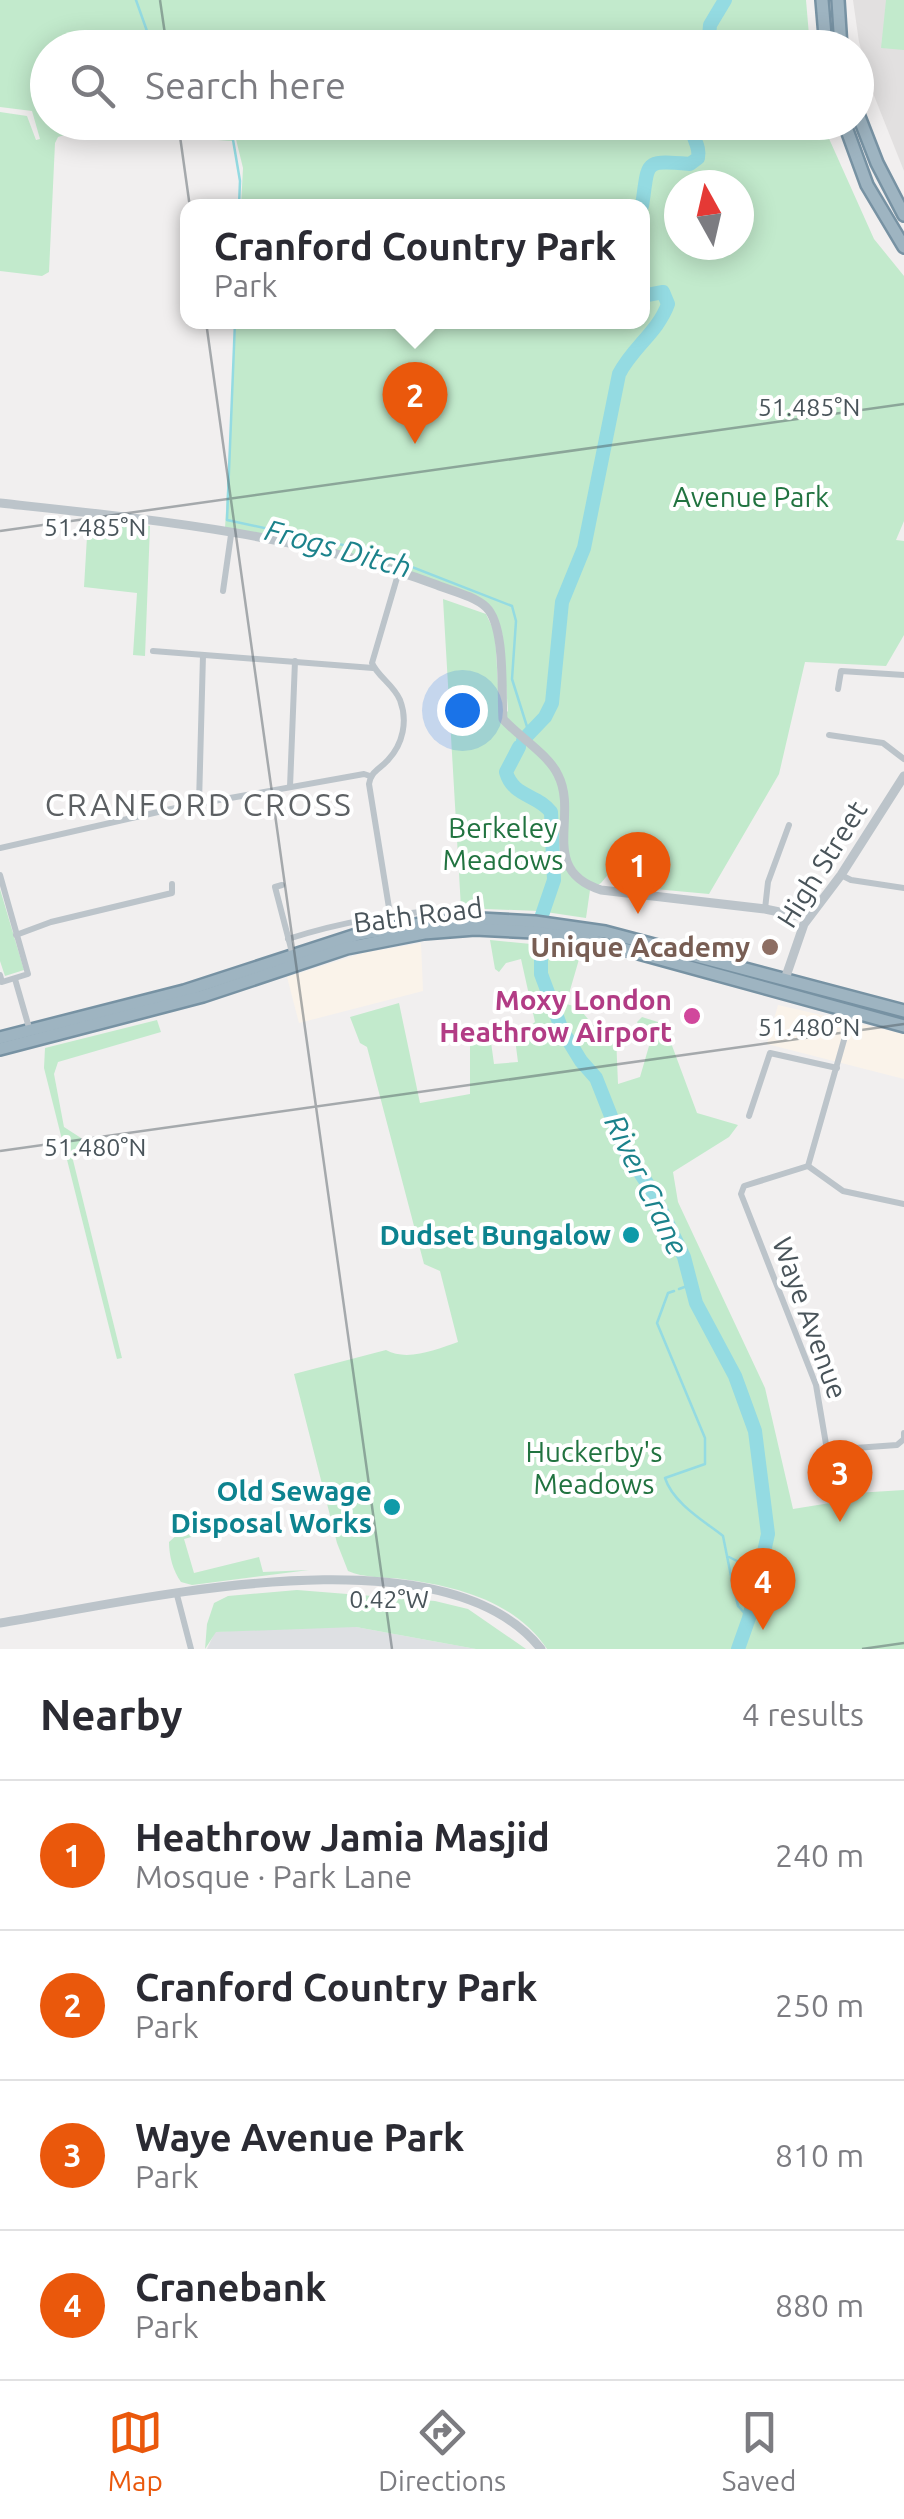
<!DOCTYPE html>
<html lang="en">
<head>
<meta charset="utf-8">
<style>
	:root { --surface:#fff; --page:#f2f2f3; --text:#2b2b33; --muted:#7c7c81; --line:#e1e1e2; --accent:#ea580c }
	body { margin:0; font-family:Ubuntu,sans-serif; background:var(--page); color:var(--text) }
	.compass { position:absolute; left:664px; top:170px; width:90px; height:90px; border-radius:50%; background:var(--surface); box-shadow:0 5px 25px #0003; rotate:352deg }
	.you { position:absolute; left:462px; top:710px; width:35px; height:35px; margin:-25px; border:8px solid #fff; border-radius:50%; background:#1a73e8; box-shadow:0 0 0 15px #1a73e833 }
	.badge { display:grid; place-items:center; width:65px; height:65px; border-radius:50%; background:var(--accent); color:#fff; font-size:32px; font-weight:700 }
	.pin { position:absolute; translate:-50% -82px; filter:drop-shadow(0 2px 5px #0008) }
	.pin::after { content:''; position:absolute; top:52px; width:35px; height:30px; background:inherit; clip-path:polygon(0 0,100% 0,50% 100%) }
	.popup { position:absolute; left:180px; top:199px; width:470px; height:130px; box-sizing:border-box; display:grid; place-content:center; border-radius:20px; background:var(--surface); filter:drop-shadow(0 2px 8px #0005); font-size:32px; white-space:nowrap; color:var(--muted) }
	.popup b { font-size:38px; color:var(--text) }
	.popup::after { content:''; position:absolute; left:50%; top:100%; margin-left:-20px; border:20px solid transparent; border-top-color:var(--surface) }
	.list { margin:0; padding:0; list-style:none }
	h2 { display:flex; justify-content:space-between; align-items:center; height:130px; margin:0; padding:0 40px; font-size:42px }
	h2 small { font-size:32px; font-weight:400; color:var(--muted) }
	.list li { display:grid; grid-template-columns:65px 1fr auto; gap:30px; align-items:center; box-sizing:border-box; height:150px; padding:0 40px; border-top:2px solid var(--line) }
	.list b { display:block; font-size:38px; white-space:nowrap }
	.list p { margin:0; font-size:32px; white-space:nowrap; color:var(--muted) }
	.list em { font-size:32px; font-style:normal; color:var(--muted) }
	.icon { flex:none; width:55px; height:55px; fill:none; stroke:currentColor; stroke-width:2; stroke-linecap:round; stroke-linejoin:round }
	.map { position:relative; flex:none; width:904px; height:1649px; overflow:hidden }
	.search { position:absolute; background:var(--surface); box-shadow:0 5px 25px #0003; left:30px; right:30px; top:30px; height:110px; display:flex; align-items:center; gap:25px; box-sizing:border-box; padding:0 35px; border-radius:55px; color:var(--muted); font-size:38px }
	.sheet { height:730px; background:var(--surface) }
	nav { display:flex; justify-content:space-around; align-items:center; box-sizing:border-box; height:140px; border-top:2px solid var(--line); background:var(--surface); font-size:28px; color:var(--muted) }
	nav a { display:grid; justify-items:center; gap:5px }
	nav .on { color:var(--accent) }
	.map>svg:first-child { display:block }
	.commercial { fill:#faf3ea }
	.education { fill:#e2e0e0 }
	.airport { fill:#dee0e3 }
	.green { fill:#c2eacc; fill-rule:evenodd }
	.lines { fill:none; stroke-linecap:round; stroke-linejoin:round }
	.stream { stroke:#94dbe2; stroke-width:2.5 }
	.river { stroke:#94dbe2; stroke-width:14 }
	.trunk-casing { stroke:#7792a3; stroke-width:16 }
	.minor { stroke:#bcc4ca; stroke-width:6 }
	.tertiary { stroke:#bcc4ca; stroke-width:9 }
	.trunk { stroke:#9eb4c1; stroke-width:11 }
	.ticks { fill:none; stroke:#49545a; stroke-width:2.5; stroke-opacity:0.45 }
	.education-dot { fill:#8d6e63; stroke:#fff; stroke-width:4 }
	.hotel-dot { fill:#d1479c; stroke:#fff; stroke-width:4 }
	.culture-dot { fill:#0f9aa8; stroke:#fff; stroke-width:4 }
	.labels { text-anchor:middle; stroke-width:8; stroke-linejoin:round; paint-order:stroke }
	.park-label { font-size:28px; fill:#217340; stroke:#fff }
	.street-label { font-size:28px; fill:#49545a; stroke:#fff }
	.education-label { font-size:28px; font-weight:bold; fill:#785e54; stroke:#fff; text-anchor:end }
	.hotel-label { font-size:28px; font-weight:bold; fill:#b23c85; stroke:#fff; text-anchor:end }
	.culture-label { font-size:28px; font-weight:bold; fill:#0d838f; stroke:#fff; text-anchor:end }
	.water-label { font-size:30px; font-style:italic; fill:#1b828b; stroke:#fff }
	.quarter-label { font-size:32px; letter-spacing:2.5px; fill:#5c6063; stroke:#fff }
	.ticks-label { font-size:25px; text-anchor:middle; fill:#49545a; stroke:#fff; stroke-width:8; stroke-linejoin:round; paint-order:stroke }
</style>
</head>
<body>
<div class="map">
<svg width="904" height="1649" viewBox="0 0 904 1649">
	<rect width="100%" height="100%" fill="#f1efef"/>
	<g class="commercial">
		<path d="M421,943L423,991L299,1023L287,977L363,953Z"/>
		<path d="M778,1005L904,1034V1079L767,1044Z"/>
	</g>
	<path class="education" d="M853,0H904V171L873,93L859,42Z"/>
	<path class="airport" d="M287,1627H356L476,1649H207L215,1632Z"/>
	<g class="green">
		<path d="M0,0H806L810,47L48,48V122L230,123L233,141C193,139 93,125 58,137L55,143L49,272L42,276L0,271V112L27,116L36,140L40,139L32,111L0,107Z"/>
		<path d="M886,0H904V50L881,48Z"/>
		<path d="M232,123H822L874,239L904,276V521L896,540L904,541V635L886,666L805,662L779,774L709,894L644,888L616,865L601,883L590,890L586,918L539,911L461,908L443,599L486,614L495,633L500,719L508,711L502,633L491,608L466,592L225,529L236,322H642V206H241L243,168ZM679,185H739V245H679Z"/>
		<path d="M88,520L150,526L145,656L133,655L137,593L84,587Z"/>
		<path d="M0,889L24,970L5,976L0,961Z"/>
		<path d="M490,940L582,949L566,1004L578,1007L593,1025L616,1036L618,1084L640,1077L649,1046L637,1022L642,1017L664,1024L697,1113L738,1125L729,1137L673,1172L678,1202L765,1388L793,1509L855,1499L856,1493L904,1490V1649H547C515,1601 456,1586 402,1579C385,1577 363,1578 348,1571L337,1543L294,1374L386,1350C407,1362 438,1349 458,1342L440,1271L424,1264L367,1047L360,1043L350,1017L399,1003L420,1103L470,1094V1045L491,1042L494,1064L518,1062L515,1039L535,1022L521,959L506,963L499,972L495,969Z"/>
		<path d="M157,1020L161,1032L58,1062L54,1074L64,1127L81,1138L82,1145L72,1156L122,1358L117,1359L44,1068L45,1048Z"/>
		<path d="M179,1533L199,1535L184,1539L194,1573L259,1557L263,1572L309,1570L192,1585L181,1582C173,1571 169,1556 169,1542Z"/>
		<path d="M297,1590L435,1601L468,1609L526,1649H476L356,1627L216,1632L205,1649L207,1624L214,1603L228,1596Z"/>
	</g>
	<g class="lines">
		<g class="stream">
			<path d="M136,0L153,48"/>
			<path d="M230,122L240,181L239,206"/>
			<path d="M235,322L227,520L371,551L512,606L516,621L512,679L529,733"/>
			<path d="M679,1289L690,1285"/>
			<path d="M674,1291L668,1293L657,1323L705,1438V1464L665,1478C673,1503 704,1521 723,1536L731,1576"/>
			<path d="M729,1557L749,1567"/>
			<path d="M754,1567L759,1568"/>
			<path d="M731,1578L738,1606L749,1618"/>
		</g>
		<g class="river">
			<path d="M708,48L710,25L725,0"/>
			<path d="M642,206C649,161 642,160 690,164L698,158C701,144 689,136 692,122"/>
			<path d="M523,740L545,717L552,703L562,602L584,548L619,374C632,348 658,332 668,304L663,292L642,296"/>
			<path d="M519,747L506,772C513,797 537,794 551,812L554,880L541,918V974L562,1030L581,1061L596,1078L624,1149L651,1189L684,1257L696,1303L735,1376L755,1431L768,1534L749,1618L738,1649"/>
		</g>
		<defs>
			<g id="trunk">
				<path d="M822,0L826,48"/>
				<path d="M838,0L841,48"/>
				<path d="M856,109L877,163L904,215"/>
				<path d="M844,122L867,185L904,247"/>
				<path d="M0,1038L184,991L359,934L427,923L480,919L535,922L605,932L904,1011"/>
				<path d="M0,1049L203,996L347,948L424,933L475,929L534,932L591,940L904,1026"/>
			</g>
		</defs>
		<use href="#trunk" class="trunk-casing"/>
		<g class="minor">
			<path d="M223,591L231,535"/>
			<path d="M153,651L373,668"/>
			<path d="M838,689L841,671L904,675"/>
			<path d="M829,735L883,743L904,759"/>
			<path d="M290,787L295,661"/>
			<path d="M199,803L203,655"/>
			<path d="M0,848L180,807L364,774L370,776"/>
			<path d="M0,875L28,974L2,982L0,975"/>
			<path d="M841,875L851,880L904,888"/>
			<path d="M282,885L275,887L293,956"/>
			<path d="M765,909L768,882L789,825"/>
			<path d="M390,914L369,784C371,771 379,770 388,760C403,744 408,721 400,700C393,684 378,677 372,663L399,571"/>
			<path d="M16,935L51,922L172,893V884"/>
			<path d="M288,939C344,921 392,914 451,909L456,920"/>
			<path d="M15,979L30,1031"/>
			<path d="M852,1012L808,1166L744,1186L741,1194L816,1385L827,1450L897,1445L904,1439V1433"/>
			<path d="M749,1116L770,1053L837,1068"/>
			<path d="M808,1166L843,1191L904,1204"/>
			<path d="M177,1595L191,1649"/>
		</g>
		<g class="tertiary">
			<path d="M0,503C146,519 299,533 437,585C452,591 474,596 486,607C506,626 501,692 503,719C518,736 549,755 558,775C579,816 538,870 601,890L765,909L808,918"/>
			<path d="M785,979L804,924L841,875L904,776"/>
			<path d="M0,1623C136,1601 443,1525 541,1649"/>
		</g>
		<use href="#trunk" class="trunk"/>
	</g>
	<path class="ticks" d="M160,0L167,48M178,122L392,1649M0,531L904,404M0,1151L904,1024M862,1649L904,1643"/>
	<circle class="education-dot" cx="770" cy="947" r="10"/>
	<circle class="hotel-dot" cx="692" cy="1016" r="10"/>
	<g class="culture-dot">
		<circle cx="631" cy="1235" r="10"/>
		<circle cx="392" cy="1507" r="10"/>
	</g>
	<g class="labels">
		<g class="park-label">
			<text x="751" y="507">Avenue Park</text>
			<text x="503" y="838">Berkeley<tspan x="503" dy="32">Meadows</tspan></text>
			<text x="594" y="1462">Huckerby's<tspan x="594" dy="32">Meadows</tspan></text>
		</g>
		<g class="street-label">
			<text transform="translate(822 864) rotate(-58)" y="10">High Street</text>
			<text transform="translate(418 915) rotate(-7)" y="10">Bath Road</text>
			<text transform="translate(810 1318) rotate(70)" y="10">Waye Avenue</text>
		</g>
		<g class="education-label">
			<text x="750" y="957">Unique Academy</text>
		</g>
		<g class="hotel-label">
			<text x="672" y="1010">Moxy London<tspan x="672" dy="32">Heathrow Airport</tspan></text>
		</g>
		<g class="culture-label">
			<text x="611" y="1245">Dudset Bungalow</text>
			<text x="372" y="1501">Old Sewage<tspan x="372" dy="32">Disposal Works</tspan></text>
		</g>
		<g class="water-label">
			<text transform="translate(338 549) rotate(15)" y="10">Frogs Ditch</text>
			<text transform="translate(646 1185) rotate(64)" y="10">River Crane</text>
		</g>
		<g class="quarter-label">
			<text x="199" y="816">CRANFORD CROSS</text>
		</g>
	</g>
	<g class="ticks-label">
		<text x="809" y="416">51.485°N</text>
		<text x="95" y="536">51.485°N</text>
		<text x="809" y="1036">51.480°N</text>
		<text x="95" y="1156">51.480°N</text>
		<text x="389" y="1608">0.42°W</text>
	</g>
</svg>
<svg class="compass" viewBox="-18 -18 36 36"><path d="M0-13l5 13h-10z" fill="#e53935"/><path d="M0 13l5-13h-10z" fill="#7c7c81"/></svg>
<div class="you"></div>
<div class="pin badge" style="left:638px;top:914px">1</div>
<div class="pin badge" style="left:415px;top:444px">2</div>
<div class="popup"><b>Cranford Country Park</b>Park</div>
<div class="pin badge" style="left:840px;top:1522px">3</div>
<div class="pin badge" style="left:763px;top:1630px">4</div>
<div class="search"><svg class="icon" aria-label="search" viewBox="0 0 24 24"><circle cx="10" cy="10" r="6"/><path d="M15 15l6 6"/></svg>Search here</div>
</div>
<section class="sheet">
<h2>Nearby<small>4 results</small></h2>
<ul class="list">
<li><span class="badge">1</span><div><b>Heathrow Jamia Masjid</b><p>Mosque · Park Lane</p></div><em>240 m</em></li>
<li><span class="badge">2</span><div><b>Cranford Country Park</b><p>Park</p></div><em>250 m</em></li>
<li><span class="badge">3</span><div><b>Waye Avenue Park</b><p>Park</p></div><em>810 m</em></li>
<li><span class="badge">4</span><div><b>Cranebank</b><p>Park</p></div><em>880 m</em></li>
</ul>
</section>
<nav>
<a class="on"><svg class="icon" aria-label="map" viewBox="0 0 24 24"><path d="M3 6l6-2 6 2 6-2v14l-6 2-6-2-6 2zM9 4v14M15 6v14"/></svg>Map</a>
<a><svg class="icon" aria-label="directions" viewBox="0 0 24 24"><path d="M12 3l9 9-9 9-9-9zM9 14v-3h6M13 9l2 2-2 2"/></svg>Directions</a>
<a><svg class="icon" aria-label="saved" viewBox="0 0 24 24"><path d="M7 4h10v16l-5-4-5 4z"/></svg>Saved</a>
</nav>
</body>
</html>
